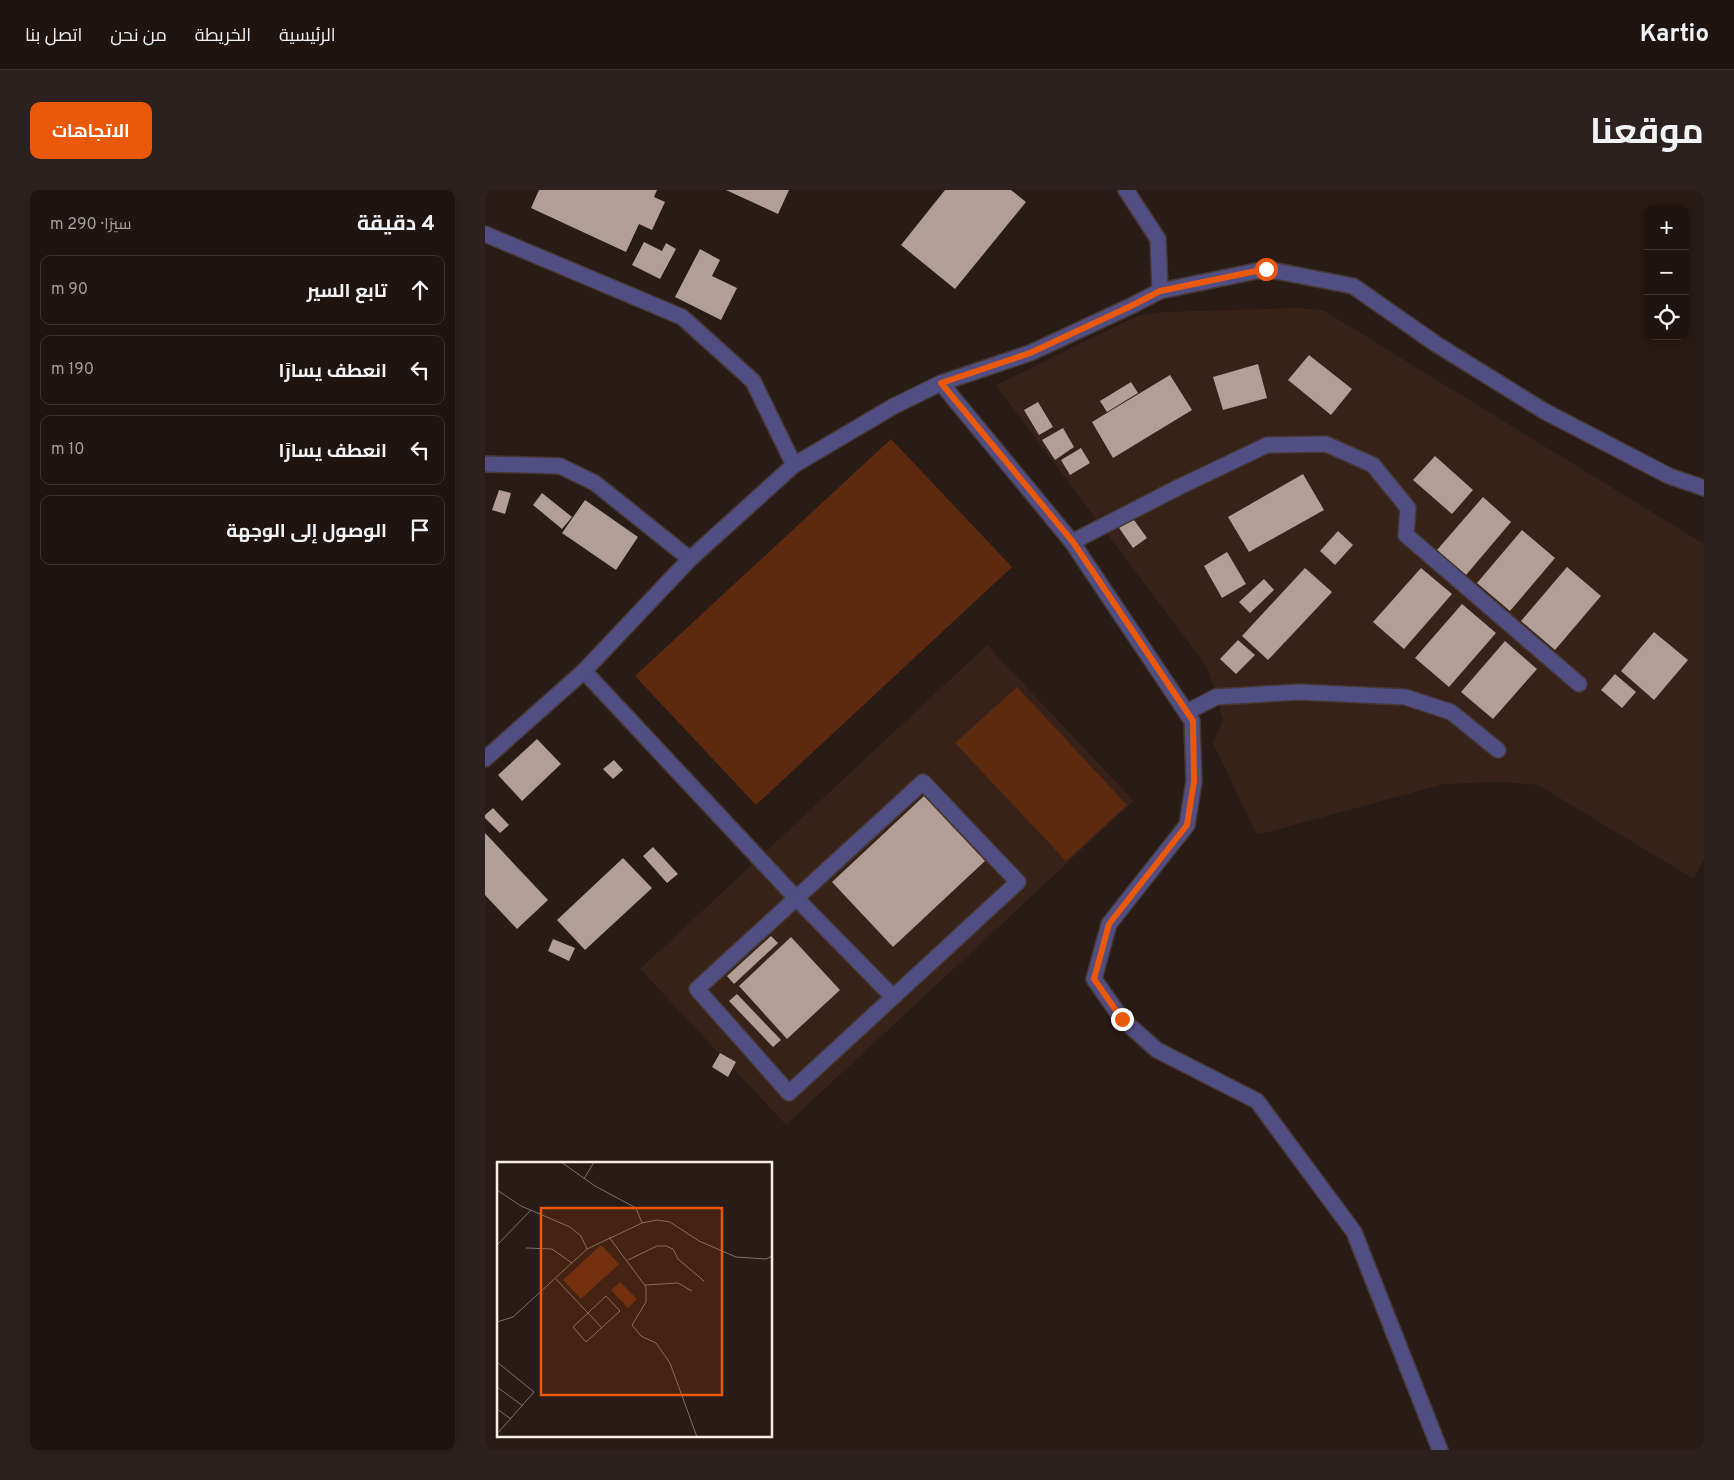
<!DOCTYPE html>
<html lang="ar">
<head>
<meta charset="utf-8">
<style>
	:root { --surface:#1f1410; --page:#2c211e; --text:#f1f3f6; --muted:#a19e9f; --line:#3c3330; --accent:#ea580c }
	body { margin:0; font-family:Overpass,Cairo,sans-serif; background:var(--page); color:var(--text); direction:rtl }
	.controls { position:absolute; right:15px; top:15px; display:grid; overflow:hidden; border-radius:10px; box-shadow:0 2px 12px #0003 }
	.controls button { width:45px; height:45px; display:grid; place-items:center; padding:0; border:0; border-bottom:1px solid var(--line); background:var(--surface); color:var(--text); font:25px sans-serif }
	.stop { position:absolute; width:15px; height:15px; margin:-11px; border:4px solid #ea580c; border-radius:50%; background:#fff }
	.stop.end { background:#ea580c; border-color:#fff; box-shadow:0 1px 5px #0008 }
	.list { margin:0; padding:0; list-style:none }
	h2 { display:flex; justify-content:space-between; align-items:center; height:65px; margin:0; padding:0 20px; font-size:21px }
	h2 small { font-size:16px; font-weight:400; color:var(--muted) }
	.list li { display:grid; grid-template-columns:32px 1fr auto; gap:15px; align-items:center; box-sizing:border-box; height:70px; margin:0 10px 10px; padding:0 10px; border:1px solid var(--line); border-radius:10px }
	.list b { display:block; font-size:19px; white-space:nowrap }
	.list em { font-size:16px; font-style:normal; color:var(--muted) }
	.icon { flex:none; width:28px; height:28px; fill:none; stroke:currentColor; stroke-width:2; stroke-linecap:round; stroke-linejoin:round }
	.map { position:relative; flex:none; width:1219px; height:1260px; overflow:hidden; direction:ltr; border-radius:10px }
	header { display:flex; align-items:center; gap:30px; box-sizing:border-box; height:70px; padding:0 25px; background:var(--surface); border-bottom:1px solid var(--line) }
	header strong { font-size:24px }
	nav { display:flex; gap:28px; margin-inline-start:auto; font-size:18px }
	.intro { display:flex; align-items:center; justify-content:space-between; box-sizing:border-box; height:120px; padding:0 30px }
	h1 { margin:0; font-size:35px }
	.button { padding:12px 22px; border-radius:10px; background:var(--accent); color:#fff; font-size:18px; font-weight:700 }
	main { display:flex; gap:30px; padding:0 30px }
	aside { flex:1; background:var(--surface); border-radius:10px; box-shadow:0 2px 12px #0003 }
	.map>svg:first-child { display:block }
	.built { fill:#362219 }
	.green { fill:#5d2a10 }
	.building { fill:#b19f97 }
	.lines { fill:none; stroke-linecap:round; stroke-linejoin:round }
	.minor-casing { stroke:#463833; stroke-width:18 }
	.minor { stroke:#504e83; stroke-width:15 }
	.route { stroke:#ea580c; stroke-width:6 }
	.inset-road { fill:none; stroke:#7b6f6a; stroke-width:1 }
	.view { fill:#e8590c; fill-opacity:0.15; stroke:#e8590c; stroke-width:2.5 }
	.inset-edge { fill:none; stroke:#f7ede9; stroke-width:2.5 }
</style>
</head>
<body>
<header>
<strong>Kartio</strong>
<nav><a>الرئيسية</a><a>الخريطة</a><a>من نحن</a><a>اتصل بنا</a></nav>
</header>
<div class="intro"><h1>موقعنا</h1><a class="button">الاتجاهات</a></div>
<main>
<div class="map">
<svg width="1219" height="1260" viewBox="0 0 1219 1260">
	<rect width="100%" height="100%" fill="#291b15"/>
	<g class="built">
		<path d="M812,118L838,120L1219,354V669L1209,689L1053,595L1017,592L959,594L772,645L728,553L738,530L723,479L511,195L652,126L679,122Z"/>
		<path d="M502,455L649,611L301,935L155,779Z"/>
	</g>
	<g class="green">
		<path d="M406,249L527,377L271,615L150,486Z"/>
		<path d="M532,497L642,615L581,671L470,553Z"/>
	</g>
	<g class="building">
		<path d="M54,0H172L169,7L180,12L167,40L154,34L141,62L46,18Z"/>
		<path d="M241,0H304L293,24Z"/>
		<path d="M460,0H526L541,12L470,99L416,55Z"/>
		<path d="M159,52L177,61L181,53L191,59L175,89L147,75Z"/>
		<path d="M215,59L235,70L227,86L252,98L236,130L190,107Z"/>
		<path d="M824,165L867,199L846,225L803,190Z"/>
		<path d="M773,174L782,208L738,220L728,187Z"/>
		<path d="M685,185L707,220L628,268L607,232Z"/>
		<path d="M646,192L653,203L622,222L615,211Z"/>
		<path d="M553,212L568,237L554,245L539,220Z"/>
		<path d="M578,238L589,257L570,270L557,250Z"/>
		<path d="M596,258L605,273L585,285L576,270Z"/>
		<path d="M950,266L988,300L967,324L928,290Z"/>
		<path d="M818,284L839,320L764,362L743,327Z"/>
		<path d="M14,300L26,303L20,324L7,320Z"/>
		<path d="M57,303L87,327L77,339L48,315Z"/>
		<path d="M998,307L1026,332L981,385L952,360Z"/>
		<path d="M100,310L153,347L131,380L77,343Z"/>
		<path d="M644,323L662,348L648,358L630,332Z"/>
		<path d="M1037,340L1070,368L1025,421L992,393Z"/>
		<path d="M853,341L868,355L850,375L835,361Z"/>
		<path d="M742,362L761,394L737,408L719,376Z"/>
		<path d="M1082,377L1116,406L1070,460L1036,431Z"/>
		<path d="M820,378L847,402L783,470L757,446Z"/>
		<path d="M936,378L967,404L919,459L888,432Z"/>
		<path d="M779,389L789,400L765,423L754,412Z"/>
		<path d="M977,414L1011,443L964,497L930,468Z"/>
		<path d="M1169,442L1203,470L1169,510L1136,481Z"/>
		<path d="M753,450L770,465L751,484L735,469Z"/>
		<path d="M1020,451L1052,479L1008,529L976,502Z"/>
		<path d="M1130,484L1151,502L1137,518L1116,500Z"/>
		<path d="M52,549L76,574L37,611L13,585Z"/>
		<path d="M129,570L138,580L128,589L118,579Z"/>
		<path d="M439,606L500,671L408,757L347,692Z"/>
		<path d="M8,618L24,635L15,643L0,628V625Z"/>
		<path d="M0,643L63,710L32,739L0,705Z"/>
		<path d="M168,657L193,684L182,693L158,666Z"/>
		<path d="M138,668L167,698L100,760L72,730Z"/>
		<path d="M286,746L293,753L249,794L242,786Z"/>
		<path d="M306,747L355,800L302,849L254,796Z"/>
		<path d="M68,749L90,758L84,771L63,761Z"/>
		<path d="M252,804L296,850L288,857L244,811Z"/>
		<path d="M235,863L251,872L243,887L227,877Z"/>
	</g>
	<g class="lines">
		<defs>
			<g id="minor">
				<path d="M641,0L673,49L675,101"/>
				<path d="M0,44L197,127L268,191L309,275"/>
				<path d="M456,193L587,352L707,531L709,591L702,635L624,734L609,789L637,829L672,860L772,911L869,1042L955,1260"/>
				<path d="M0,274L75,276L110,293L205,369"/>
				<path d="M587,352L694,297L782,255L841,254L888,275L923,318L921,345L1094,494"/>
				<path d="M99,481L311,708L408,807"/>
				<path d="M702,522L731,507L814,502L920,507L966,522L1013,560"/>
				<path d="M0,569L99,481L205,369L309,275L409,216L456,193L545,163L646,116L675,101L781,79L868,96L951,154L1059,221L1184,286L1219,298"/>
				<path d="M438,592L533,692L304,903L212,799Z"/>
			</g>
		</defs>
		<use href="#minor" class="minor-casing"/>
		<use href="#minor" class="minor"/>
	</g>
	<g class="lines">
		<path class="route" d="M637,829L609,789L624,734L702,635L709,591L708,531L588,352L456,193L545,163L646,116L675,101L781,79"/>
	</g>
	<g transform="translate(12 972)">
		<rect width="275" height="275" fill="#291b15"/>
		<path d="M104,83L122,102L84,137L66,118ZM123,120L140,137L131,146L114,128Z" fill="#5d2a10"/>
		<path class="inset-road" d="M64,0L98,24L139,46L145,61M87,17L97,0M0,28L24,44L73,65L84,74L90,87M112,75L149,125V140L135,163L144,174L159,181L173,201L200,275M0,83L34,48M29,86L55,87L75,101M131,98L160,84H169L176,87L181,97L207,119M59,117L105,166M148,123L181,121L195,129M109,134L123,149L89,180L76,165ZM0,160L16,155L90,87L145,61L160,58L173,60L202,79L239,95L269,97L275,94M0,200L37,230L0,272M0,225L26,244M0,247L14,257"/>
		<path class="view" d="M44,46H225V233H44Z"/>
		<rect width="275" height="275" class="inset-edge"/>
	</g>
</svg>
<div class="controls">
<button>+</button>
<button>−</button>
<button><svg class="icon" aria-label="locate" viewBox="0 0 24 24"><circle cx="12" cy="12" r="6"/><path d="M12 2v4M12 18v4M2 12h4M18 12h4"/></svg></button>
</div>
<div class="stop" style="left:781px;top:79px"></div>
<div class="stop end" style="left:637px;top:829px"></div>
</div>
<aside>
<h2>4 دقيقة<small>سيرًا · 290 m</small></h2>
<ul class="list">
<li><svg class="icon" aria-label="ahead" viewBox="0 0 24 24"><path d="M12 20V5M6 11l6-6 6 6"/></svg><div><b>تابع السير</b></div><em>90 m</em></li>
<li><svg class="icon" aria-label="left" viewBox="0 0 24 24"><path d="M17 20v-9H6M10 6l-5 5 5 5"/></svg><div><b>انعطف يسارًا</b></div><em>190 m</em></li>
<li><svg class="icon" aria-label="left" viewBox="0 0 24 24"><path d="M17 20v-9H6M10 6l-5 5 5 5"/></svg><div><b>انعطف يسارًا</b></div><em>10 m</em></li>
<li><svg class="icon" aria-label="arrive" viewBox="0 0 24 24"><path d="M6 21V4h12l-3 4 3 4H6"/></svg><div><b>الوصول إلى الوجهة</b></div></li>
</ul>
</aside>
</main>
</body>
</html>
